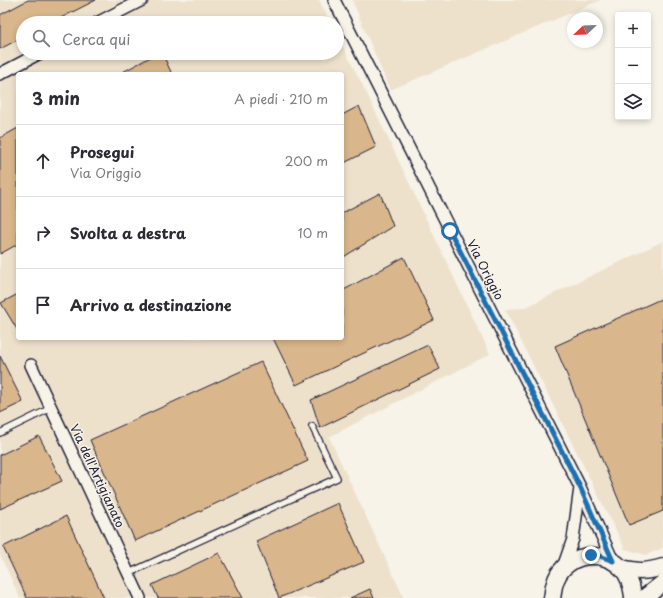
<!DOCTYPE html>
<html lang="it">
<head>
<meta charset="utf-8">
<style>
	:root { --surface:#fff; --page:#f7f7f7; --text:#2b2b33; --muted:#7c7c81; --line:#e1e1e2 }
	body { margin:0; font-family:"Playpen Sans",sans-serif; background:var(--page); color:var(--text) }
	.controls { position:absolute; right:12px; top:12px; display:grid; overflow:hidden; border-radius:4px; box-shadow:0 2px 6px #0003 }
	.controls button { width:36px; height:36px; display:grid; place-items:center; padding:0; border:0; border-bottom:1px solid var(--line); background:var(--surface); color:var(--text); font:20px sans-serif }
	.compass { position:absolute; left:567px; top:12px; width:36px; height:36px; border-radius:50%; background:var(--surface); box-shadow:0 2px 6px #0003; rotate:247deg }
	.stop { position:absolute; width:12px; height:12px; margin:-9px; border:3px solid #1f6fb2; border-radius:50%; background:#fff }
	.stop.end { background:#1f6fb2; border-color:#fff; box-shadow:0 1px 4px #0008 }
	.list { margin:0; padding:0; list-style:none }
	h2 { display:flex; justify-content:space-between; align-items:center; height:52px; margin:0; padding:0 16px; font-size:17px }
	h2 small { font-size:13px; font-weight:400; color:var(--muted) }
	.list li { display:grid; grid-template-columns:26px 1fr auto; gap:12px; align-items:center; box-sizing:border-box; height:72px; padding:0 16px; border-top:1px solid var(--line) }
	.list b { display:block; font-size:15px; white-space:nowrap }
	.list p { margin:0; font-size:13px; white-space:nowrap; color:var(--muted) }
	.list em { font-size:13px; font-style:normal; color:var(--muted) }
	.icon { flex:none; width:22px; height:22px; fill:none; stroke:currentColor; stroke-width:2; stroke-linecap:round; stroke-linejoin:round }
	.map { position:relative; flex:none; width:663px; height:598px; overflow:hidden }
	.search { position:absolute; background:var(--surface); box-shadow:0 2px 6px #0003; left:16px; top:16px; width:328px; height:44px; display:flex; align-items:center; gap:10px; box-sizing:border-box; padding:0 14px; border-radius:22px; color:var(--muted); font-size:15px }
	.panel { position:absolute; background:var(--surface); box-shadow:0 2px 6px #0003; left:16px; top:72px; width:328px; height:268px; border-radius:4px }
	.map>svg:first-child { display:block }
	.built { fill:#eee1cc; fill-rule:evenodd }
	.building { fill:#d9b68b; stroke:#22223b }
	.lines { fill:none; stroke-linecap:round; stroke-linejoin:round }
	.lane-casing { stroke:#22223b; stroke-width:8 }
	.street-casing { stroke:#22223b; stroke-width:14 }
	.secondary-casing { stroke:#22223b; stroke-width:19 }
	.lane { stroke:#f7f3e8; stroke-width:5.5 }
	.street { stroke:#f7f3e8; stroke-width:11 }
	.secondary { stroke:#f7f3e8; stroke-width:16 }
	.route { stroke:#1f6fb2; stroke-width:5 }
	.labels { text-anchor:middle; stroke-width:3; stroke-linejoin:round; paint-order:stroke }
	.street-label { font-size:12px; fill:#22223b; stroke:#f7f3e8 }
</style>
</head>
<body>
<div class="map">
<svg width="663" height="598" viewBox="0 0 663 598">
	<rect width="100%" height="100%" fill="#f7f3e8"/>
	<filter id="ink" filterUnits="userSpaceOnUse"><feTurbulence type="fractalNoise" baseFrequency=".025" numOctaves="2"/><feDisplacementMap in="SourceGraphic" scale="8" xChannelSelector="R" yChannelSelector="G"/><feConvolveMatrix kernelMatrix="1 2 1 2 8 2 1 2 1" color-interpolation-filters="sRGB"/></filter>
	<g filter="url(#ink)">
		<g class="built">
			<path d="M0,0H319L331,23H23V53H337V35L369,98L490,354L329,437L404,598H20L0,555ZM18,74H342V338H18Z"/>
			<path d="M352,0H601L390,90Z"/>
			<path d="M663,241V548L646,555L625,549L505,309L524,308Z"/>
		</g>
		<g class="building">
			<path d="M28,0H96L51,23H23V37L0,49V15Z"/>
			<path d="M158,53H162L172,74H119Z"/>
			<path d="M359,106L376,147L342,164V115Z"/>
			<path d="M18,128V244L0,254V138Z"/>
			<path d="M380,193L393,226L342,258V213Z"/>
			<path d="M404,257L434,320L296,385L273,338H342V291Z"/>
			<path d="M18,294V331L1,303Z"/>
			<path d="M663,298V511L629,525L555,346Z"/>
			<path d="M428,345L440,369L320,428L311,400Z"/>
			<path d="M0,356L23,402L0,413Z"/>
			<path d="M261,362L308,461L135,541L90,440Z"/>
			<path d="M39,436L62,481L0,509V455Z"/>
			<path d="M338,503L364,562L279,598L256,541Z"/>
			<path d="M66,516L104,598H27L3,547Z"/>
			<path d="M219,553L243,598H158L152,585Z"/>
			<path d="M370,589L374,598H350Z"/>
		</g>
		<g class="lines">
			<defs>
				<g id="lane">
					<path d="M0,433L51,408"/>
					<path d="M129,573L337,478L312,426"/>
				</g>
				<g id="street">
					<path d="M334,0L580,487L613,561"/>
					<path d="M97,23L142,0"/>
					<path d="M0,74L40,53"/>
					<path d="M31,365L140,598"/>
					<path d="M562,570L573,539L580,488"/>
				</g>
				<g id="secondary">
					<path d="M622,568C639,572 646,572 663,567"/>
					<path d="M552,598C553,594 553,590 554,586C563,546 622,546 631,586C632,590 633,594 633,598"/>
					<path d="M644,598L663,583"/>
				</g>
			</defs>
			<use href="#lane" class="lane-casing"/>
			<use href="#street" class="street-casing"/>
			<use href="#secondary" class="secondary-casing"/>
			<use href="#lane" class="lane"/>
			<use href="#street" class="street"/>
			<use href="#secondary" class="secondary"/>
		</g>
	</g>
	<g class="lines" filter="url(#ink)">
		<path class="route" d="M450,231L580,487L613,561L600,556L591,555"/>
	</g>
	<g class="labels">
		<g class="street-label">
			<text transform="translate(485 270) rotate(63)" y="4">Via Origgio</text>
			<text transform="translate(97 476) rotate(65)" y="4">Via dell'Artigianato</text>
		</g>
	</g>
</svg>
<div class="controls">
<button>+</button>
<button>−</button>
<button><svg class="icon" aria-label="layers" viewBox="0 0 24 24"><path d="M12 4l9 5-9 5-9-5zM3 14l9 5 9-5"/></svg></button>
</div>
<svg class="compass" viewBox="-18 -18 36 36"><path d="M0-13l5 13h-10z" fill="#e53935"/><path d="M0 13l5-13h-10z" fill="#7c7c81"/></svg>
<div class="stop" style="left:450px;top:231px"></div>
<div class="stop end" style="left:591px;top:555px"></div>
<div class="search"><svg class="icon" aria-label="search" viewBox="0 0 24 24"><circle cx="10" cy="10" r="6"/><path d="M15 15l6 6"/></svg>Cerca qui</div>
<section class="panel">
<h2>3 min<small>A piedi · 210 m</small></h2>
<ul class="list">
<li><svg class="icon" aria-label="ahead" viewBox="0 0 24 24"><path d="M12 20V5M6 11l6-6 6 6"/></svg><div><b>Prosegui</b><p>Via Origgio</p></div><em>200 m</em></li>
<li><svg class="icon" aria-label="right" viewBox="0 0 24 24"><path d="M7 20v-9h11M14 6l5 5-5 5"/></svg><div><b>Svolta a destra</b></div><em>10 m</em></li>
<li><svg class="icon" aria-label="arrive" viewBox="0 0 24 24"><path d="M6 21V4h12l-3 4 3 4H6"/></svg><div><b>Arrivo a destinazione</b></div></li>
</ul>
</section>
</div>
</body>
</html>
